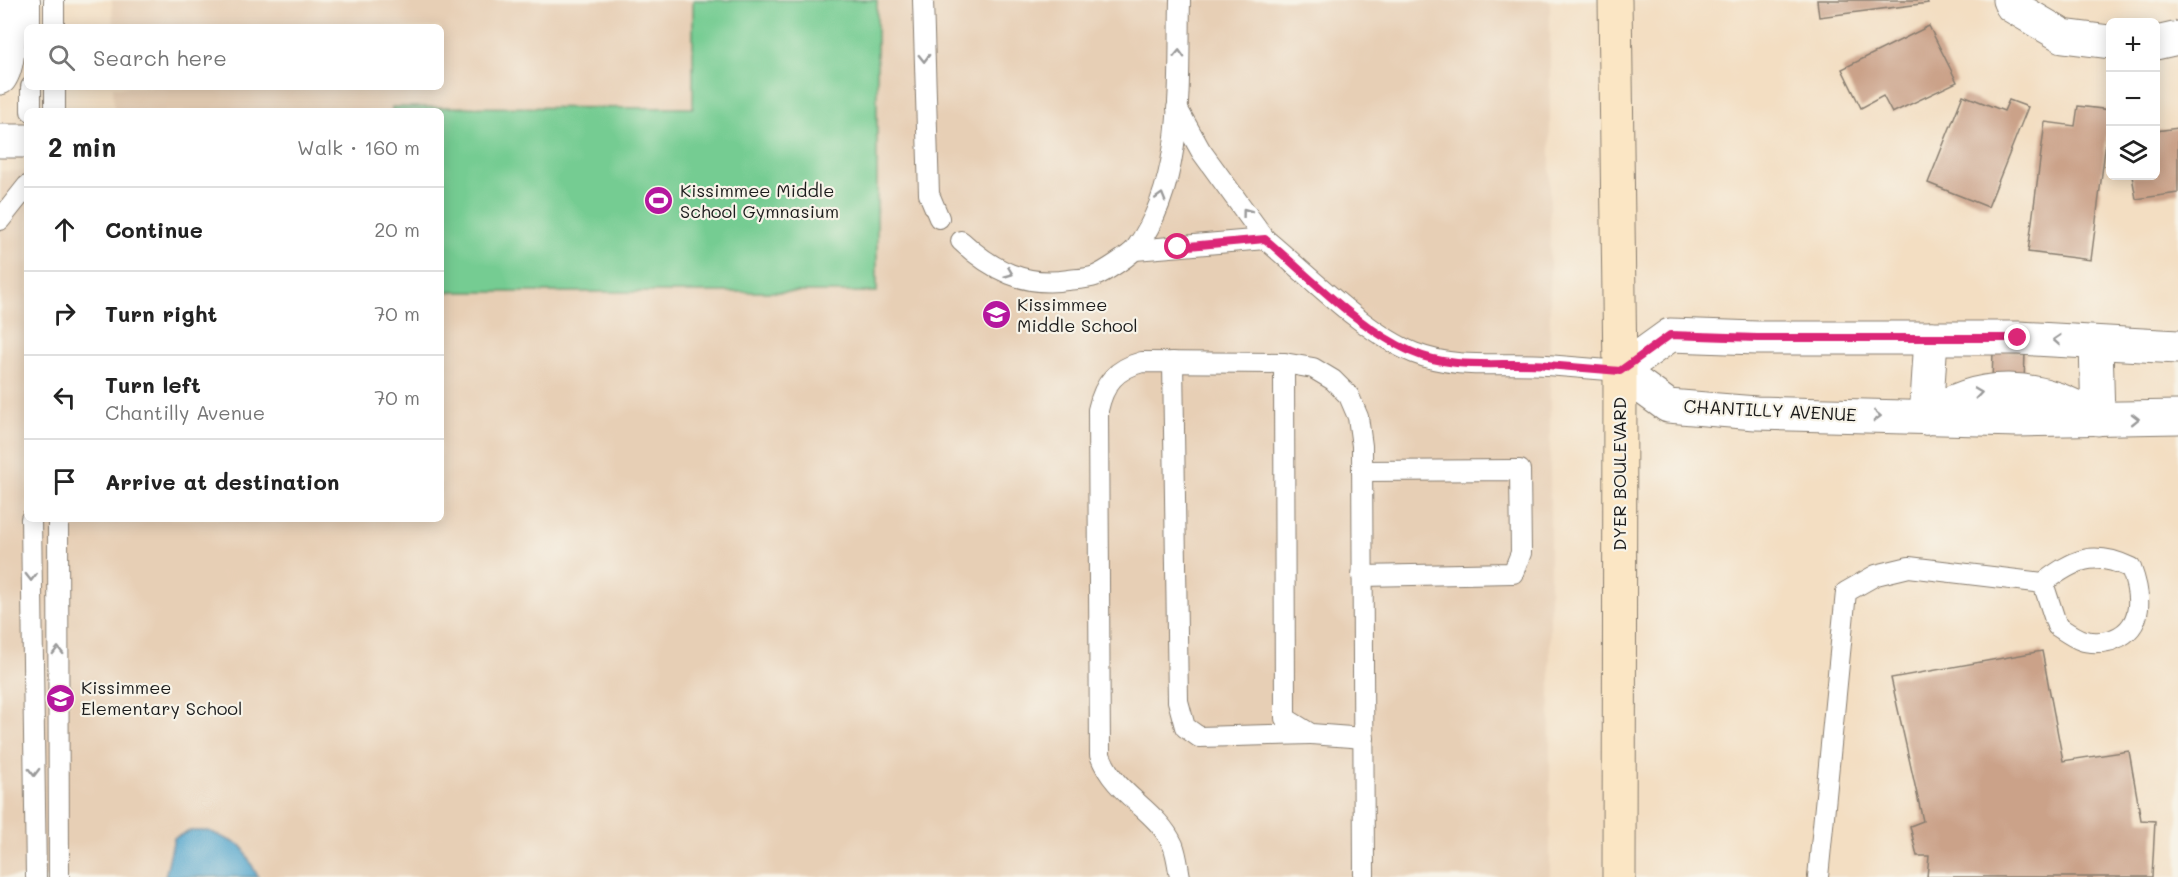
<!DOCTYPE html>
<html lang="en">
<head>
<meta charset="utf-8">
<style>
	:root { --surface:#fff; --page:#f2f2f2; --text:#222; --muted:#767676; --line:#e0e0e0 }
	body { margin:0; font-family:Mali,sans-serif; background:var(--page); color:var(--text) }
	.controls { position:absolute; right:18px; top:18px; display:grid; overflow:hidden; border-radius:9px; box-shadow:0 3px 15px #0003 }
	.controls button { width:54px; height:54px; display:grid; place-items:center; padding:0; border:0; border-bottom:2px solid var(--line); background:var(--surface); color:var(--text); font:30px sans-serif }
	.stop { position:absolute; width:18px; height:18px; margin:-14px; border:4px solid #db2777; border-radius:50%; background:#fff }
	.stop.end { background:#db2777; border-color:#fff; box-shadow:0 2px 6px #0008 }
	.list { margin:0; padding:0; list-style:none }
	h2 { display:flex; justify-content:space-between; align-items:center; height:78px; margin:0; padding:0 24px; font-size:26px }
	h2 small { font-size:20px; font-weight:400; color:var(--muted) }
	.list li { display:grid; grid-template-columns:39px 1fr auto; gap:18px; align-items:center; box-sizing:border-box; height:84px; padding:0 24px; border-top:2px solid var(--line) }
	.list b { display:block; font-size:22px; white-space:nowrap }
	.list p { margin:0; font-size:20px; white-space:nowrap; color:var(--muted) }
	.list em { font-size:20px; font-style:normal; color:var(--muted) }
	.icon { flex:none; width:33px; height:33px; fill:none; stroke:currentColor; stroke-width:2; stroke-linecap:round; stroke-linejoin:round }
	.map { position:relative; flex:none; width:2178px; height:877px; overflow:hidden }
	.search { position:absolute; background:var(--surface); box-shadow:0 3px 15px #0003; left:24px; top:24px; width:420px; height:66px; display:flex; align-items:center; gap:15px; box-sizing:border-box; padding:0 21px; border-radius:9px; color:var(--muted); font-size:22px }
	.panel { position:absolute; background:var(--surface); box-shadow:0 3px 15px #0003; left:24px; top:108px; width:420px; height:414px; border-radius:9px }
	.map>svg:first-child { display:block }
	.built { fill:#e7cfb5 }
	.green { fill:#75cc92; stroke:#487457; stroke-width:1.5 }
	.water { fill:#52a6cd; stroke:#376174; stroke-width:1.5 }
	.building { fill:#cba289 }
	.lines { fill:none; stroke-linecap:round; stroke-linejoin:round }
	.service-casing { stroke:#887d6f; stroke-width:22 }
	.minor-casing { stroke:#887d6f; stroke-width:35 }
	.secondary-casing { stroke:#887d6f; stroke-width:35 }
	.service { stroke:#fff; stroke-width:20 }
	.minor { stroke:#fff; stroke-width:33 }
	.secondary { stroke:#fbe6c4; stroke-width:33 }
	.oneway { stroke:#999 }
	.route { stroke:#db2777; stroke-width:8 }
	.labels { text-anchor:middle; stroke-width:4.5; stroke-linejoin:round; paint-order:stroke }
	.poi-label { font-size:18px; fill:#1c1c1c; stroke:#f7f3e8; text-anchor:start }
	.street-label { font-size:18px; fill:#1c1c1c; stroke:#f7f3e8 }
</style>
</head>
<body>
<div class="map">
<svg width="2178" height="877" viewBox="0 0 2178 877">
	<rect width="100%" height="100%" fill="#f7f3e8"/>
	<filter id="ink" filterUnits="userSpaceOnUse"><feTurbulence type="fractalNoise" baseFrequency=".0167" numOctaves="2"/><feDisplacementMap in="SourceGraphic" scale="12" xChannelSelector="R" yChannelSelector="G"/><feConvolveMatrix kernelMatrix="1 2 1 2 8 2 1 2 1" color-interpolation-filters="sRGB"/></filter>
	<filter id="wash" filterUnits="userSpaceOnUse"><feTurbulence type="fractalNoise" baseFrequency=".008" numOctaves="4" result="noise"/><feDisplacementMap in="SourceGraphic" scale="24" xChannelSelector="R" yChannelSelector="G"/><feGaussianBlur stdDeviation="1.35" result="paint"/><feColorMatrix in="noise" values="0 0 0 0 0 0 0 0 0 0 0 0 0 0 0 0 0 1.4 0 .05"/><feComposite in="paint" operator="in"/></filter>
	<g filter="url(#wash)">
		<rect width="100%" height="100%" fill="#f3dec2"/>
		<path class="built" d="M112,0H1550V877H0V171H27V519H441V111H114L113,87H441V27H113Z"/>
		<path class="green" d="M693,0H877V292H441V111H392V107L693,108Z"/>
		<path class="water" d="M190,831H209L242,846L258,877H165L174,838Z"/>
		<g id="blocks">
			<g class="building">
				<path d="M1817,0H1927L1928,3L1819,17Z"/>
				<path d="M1929,26L1957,82L1892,113L1883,96L1861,108L1842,69Z"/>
				<path d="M1963,95L2004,111L2009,100L2028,107L1988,207L1928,183Z"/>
				<path d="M2078,106L2110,110L2091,260L2028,252L2045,122L2075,126Z"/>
				<path d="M2178,128V193L2136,199L2132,176H2156V131Z"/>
				<path d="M1993,351L2025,352L2024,384L1992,383Z"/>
				<path d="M2042,651L2063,761L2129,751L2141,820L2155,821L2152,877H1927L1929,856H1917L1910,826L1923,821L1891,678Z"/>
			</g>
		</g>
	</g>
	<g filter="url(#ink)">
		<use href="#blocks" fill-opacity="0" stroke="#887d6f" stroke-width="1.5"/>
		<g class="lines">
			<defs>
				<g id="service">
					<path d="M30,0V27"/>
					<path d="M54,0V27"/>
					<path d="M923,0L929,194L939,218"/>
					<path d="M31,87V111"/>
					<path d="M55,87V111"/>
					<path d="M0,220L27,186"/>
					<path d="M1265,239C1306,273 1366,334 1414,353C1457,370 1502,362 1547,365C1571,367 1595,369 1620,371"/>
					<path d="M961,241C992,270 1025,287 1068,280C1076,279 1087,279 1095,276C1103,273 1131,255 1136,248C1186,179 1178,81 1180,0"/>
					<path d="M1135,250L1265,239L1201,151L1177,108"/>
					<path d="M1173,362L1178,701L1185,727L1199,737L1311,734"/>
					<path d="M1284,363L1285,718L1311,734L1364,738"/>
					<path d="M1362,471L1520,470L1521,553L1513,573L1362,576"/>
					<path d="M31,519L36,877"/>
					<path d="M58,519L59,877"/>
					<path d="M1180,877C1178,867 1177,855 1173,845C1156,808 1115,796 1100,755L1098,410C1104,383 1116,369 1142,362L1284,363L1313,368L1333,380L1349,396L1358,417L1362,446L1364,877"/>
					<path d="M1818,877L1846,592L1876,575L1909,567L2043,583C2075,559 2093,550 2131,568C2141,595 2145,627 2114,639C2105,643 2090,643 2081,640C2073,637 2065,631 2057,626L2043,583"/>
				</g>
				<g id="minor">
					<path d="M2009,0L2012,6L2063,36L2110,42"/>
					<path d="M2156,43L2178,38"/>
					<path d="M0,78C12,62 8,20 8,0"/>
					<path d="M0,141H27"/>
					<path d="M2096,343L2098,419"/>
					<path d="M2178,347L2018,338H1757L1670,335L1620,371L1668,406L1756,413L2018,420L2178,417"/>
					<path d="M1926,418C1979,379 2037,383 2092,416"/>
					<path d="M1926,418L1931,338"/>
				</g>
				<path id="secondary" d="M1615,0L1620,371L1619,877"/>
			</defs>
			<use href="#service" class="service-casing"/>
			<use href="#minor" class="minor-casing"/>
			<use href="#secondary" class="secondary-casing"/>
			<use href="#service" class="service"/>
			<use href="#minor" class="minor"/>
			<use href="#secondary" class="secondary"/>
		</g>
		<defs><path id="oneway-chevron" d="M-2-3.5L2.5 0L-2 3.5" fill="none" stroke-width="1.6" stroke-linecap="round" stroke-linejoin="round" transform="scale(1.5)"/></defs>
		<g class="oneway">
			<use href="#oneway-chevron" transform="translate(1179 54) rotate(-88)"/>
			<use href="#oneway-chevron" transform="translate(924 58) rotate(89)"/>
			<use href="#oneway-chevron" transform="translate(1161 197) rotate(-74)"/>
			<use href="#oneway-chevron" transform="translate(1246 212) rotate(-127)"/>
			<use href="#oneway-chevron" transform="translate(1009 273) rotate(22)"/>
			<use href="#oneway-chevron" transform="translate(2057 340) rotate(-176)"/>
			<use href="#oneway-chevron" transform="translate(1978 393) rotate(-8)"/>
			<use href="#oneway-chevron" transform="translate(1877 416) rotate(2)"/>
			<use href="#oneway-chevron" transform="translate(2135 419) rotate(-1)"/>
			<use href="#oneway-chevron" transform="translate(31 577) rotate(90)"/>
			<use href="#oneway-chevron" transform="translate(58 651) rotate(-90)"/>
			<use href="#oneway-chevron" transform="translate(34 772) rotate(89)"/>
		</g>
	</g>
	<g class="lines" filter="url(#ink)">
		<path class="route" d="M1178,247L1265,239C1310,277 1359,329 1412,352C1455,371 1502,361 1547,365C1572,367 1596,369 1620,371L1670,335L1757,338H2018"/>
	</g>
	<defs>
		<symbol id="stadium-disc" viewBox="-11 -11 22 22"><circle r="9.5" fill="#b5179e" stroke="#f7f3e8"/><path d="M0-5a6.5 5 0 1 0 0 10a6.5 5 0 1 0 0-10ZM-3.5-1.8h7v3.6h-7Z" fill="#fff"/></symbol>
		<symbol id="school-disc" viewBox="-11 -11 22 22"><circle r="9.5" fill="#b5179e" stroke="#f7f3e8"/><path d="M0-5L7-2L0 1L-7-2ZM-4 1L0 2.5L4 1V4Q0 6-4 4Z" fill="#fff"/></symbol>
	</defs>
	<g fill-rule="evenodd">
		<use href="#stadium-disc" x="642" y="184" width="33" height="33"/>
		<use href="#school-disc" x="980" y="298" width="33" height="33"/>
		<use href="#school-disc" x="44" y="682" width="33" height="33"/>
	</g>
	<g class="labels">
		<g class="poi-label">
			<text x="680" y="197">Kissimmee Middle<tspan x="680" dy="21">School Gymnasium</tspan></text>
			<text x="1017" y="311">Kissimmee<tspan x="1017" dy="21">Middle School</tspan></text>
			<text x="81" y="694">Kissimmee<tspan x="81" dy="21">Elementary School</tspan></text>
		</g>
		<g class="street-label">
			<text transform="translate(1770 411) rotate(3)" y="6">CHANTILLY AVENUE</text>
			<text transform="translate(1620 474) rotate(-90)" y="6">DYER BOULEVARD</text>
		</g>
	</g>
</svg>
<div class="controls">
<button>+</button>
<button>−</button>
<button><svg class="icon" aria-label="layers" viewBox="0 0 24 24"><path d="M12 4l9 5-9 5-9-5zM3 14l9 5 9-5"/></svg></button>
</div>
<div class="stop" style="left:1178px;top:247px"></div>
<div class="stop end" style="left:2018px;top:338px"></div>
<div class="search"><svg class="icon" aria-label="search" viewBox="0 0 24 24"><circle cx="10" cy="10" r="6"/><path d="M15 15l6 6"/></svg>Search here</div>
<section class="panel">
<h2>2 min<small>Walk · 160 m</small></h2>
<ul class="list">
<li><svg class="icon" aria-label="ahead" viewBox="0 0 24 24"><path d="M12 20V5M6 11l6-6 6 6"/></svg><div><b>Continue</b></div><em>20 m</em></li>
<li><svg class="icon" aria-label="right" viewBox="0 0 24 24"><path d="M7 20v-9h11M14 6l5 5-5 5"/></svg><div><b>Turn right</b></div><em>70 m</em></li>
<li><svg class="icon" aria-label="left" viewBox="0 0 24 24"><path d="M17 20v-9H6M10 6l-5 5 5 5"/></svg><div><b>Turn left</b><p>Chantilly Avenue</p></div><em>70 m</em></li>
<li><svg class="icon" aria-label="arrive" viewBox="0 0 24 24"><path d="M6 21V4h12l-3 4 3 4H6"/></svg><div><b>Arrive at destination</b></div></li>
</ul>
</section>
</div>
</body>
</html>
